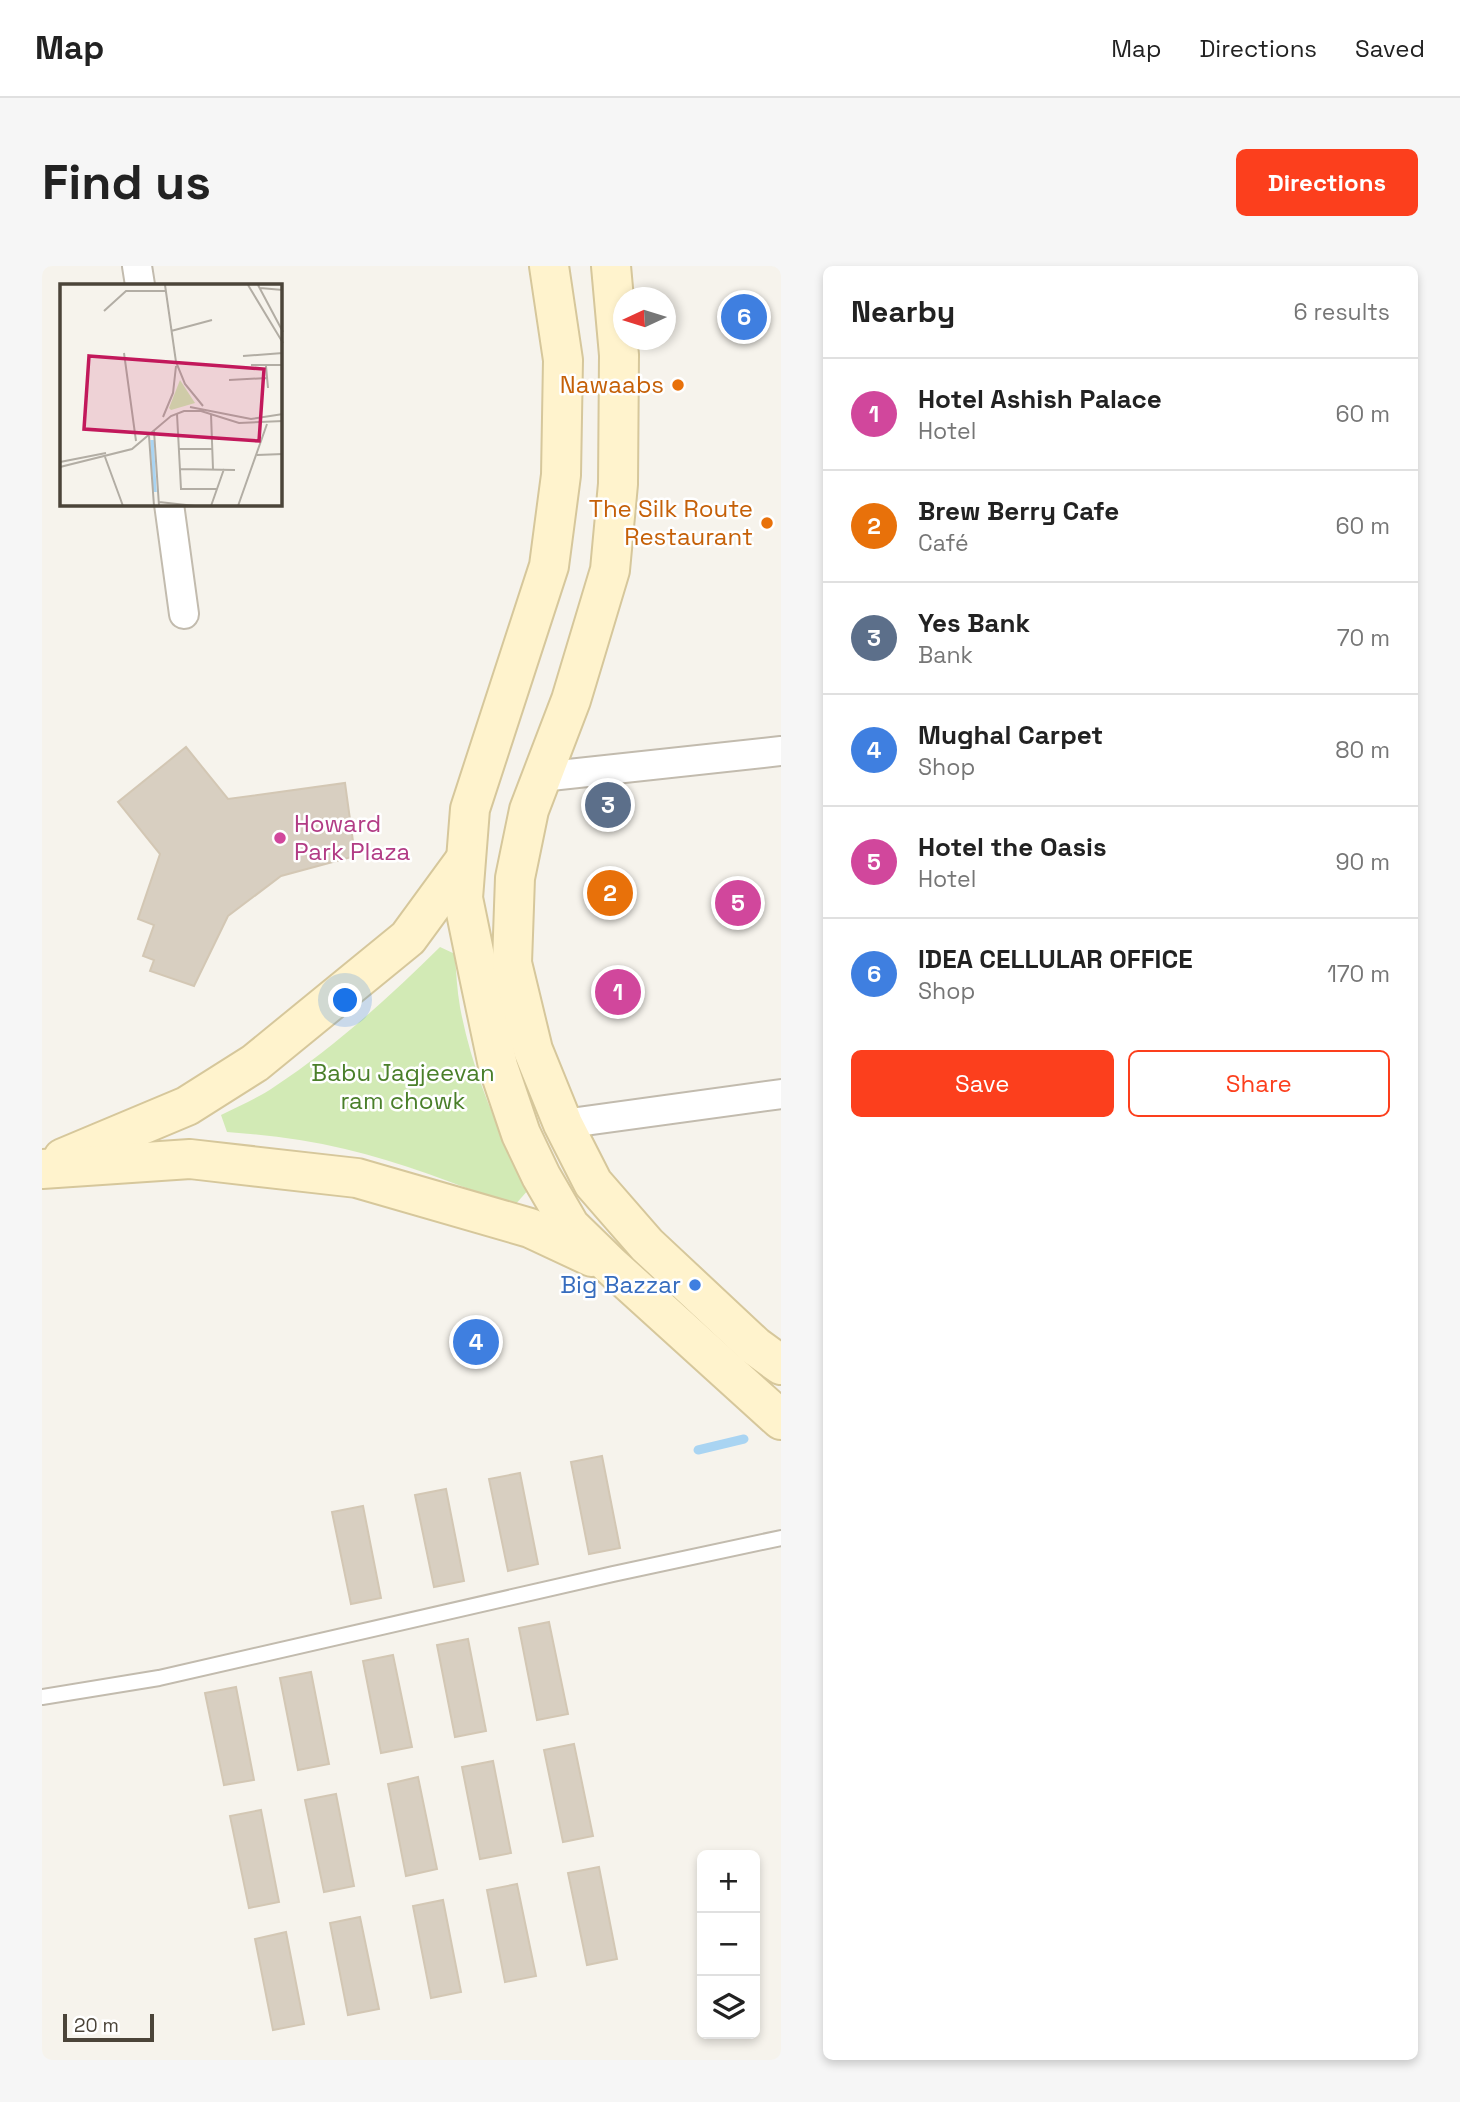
<!DOCTYPE html>
<html lang="en">
<head>
<meta charset="utf-8">
<style>
	:root { --surface:#fff; --page:#f6f6f6; --text:#222; --muted:#767676; --line:#e0e0e0; --accent:#fc3f1d }
	body { margin:0; font-family:"Space Grotesk",sans-serif; background:var(--page); color:var(--text) }
	.controls { position:absolute; right:21px; bottom:21px; display:grid; overflow:hidden; border-radius:10px; box-shadow:0 4px 10px #0003 }
	.controls button { width:63px; height:63px; display:grid; place-items:center; padding:0; border:0; border-bottom:2px solid var(--line); background:var(--surface); color:var(--text); font:35px sans-serif }
	.compass { position:absolute; left:571px; top:21px; width:63px; height:63px; border-radius:50%; background:var(--surface); box-shadow:0 4px 10px #0003; rotate:266deg }
	.scale { position:absolute; left:21px; bottom:18px; width:91px; box-sizing:border-box; padding-left:7px; border:4px solid #4b4439; border-top:0; font-size:19px; line-height:24px; white-space:nowrap; color:#4b4439; -webkit-text-stroke:5px #fff; paint-order:stroke }
	.you { position:absolute; left:304px; top:735px; width:24px; height:24px; margin:-18px; border:5px solid #fff; border-radius:50%; background:#1a73e8; box-shadow:0 0 0 10px #1a73e833 }
	.badge { display:grid; place-items:center; width:46px; height:46px; border-radius:50%; background:var(--accent); color:#fff; font-size:23px; font-weight:700 }
	.pin { position:absolute; translate:-50% -50%; border:4px solid #fff; box-shadow:0 2px 7px #0006 }
	.list { margin:0; padding:0; list-style:none }
	h2 { display:flex; justify-content:space-between; align-items:center; height:91px; margin:0; padding:0 28px; font-size:30px }
	h2 small { font-size:23px; font-weight:400; color:var(--muted) }
	.list li { display:grid; grid-template-columns:46px 1fr auto; gap:21px; align-items:center; box-sizing:border-box; height:112px; padding:0 28px; border-top:2px solid var(--line) }
	.list b { display:block; font-size:26px; white-space:nowrap }
	.list p { margin:0; font-size:23px; white-space:nowrap; color:var(--muted) }
	.list em { font-size:23px; font-style:normal; color:var(--muted) }
	.actions { display:flex; gap:14px; padding:21px 28px }
	.actions a { flex:1; padding:16px 0; border:2px solid var(--accent); border-radius:10px; text-align:center; font-size:24px; color:var(--accent) }
	.actions .main { background:var(--accent); color:#fff }
	.icon { flex:none; width:38px; height:38px; fill:none; stroke:currentColor; stroke-width:2; stroke-linecap:round; stroke-linejoin:round }
	.map { position:relative; flex:none; width:739px; height:1794px; overflow:hidden; border-radius:10px }
	header { display:flex; align-items:center; gap:42px; box-sizing:border-box; height:98px; padding:0 35px; background:var(--surface); border-bottom:2px solid var(--line) }
	header strong { font-size:33px }
	nav { display:flex; gap:38px; margin-inline-start:auto; font-size:24px }
	.intro { display:flex; align-items:center; justify-content:space-between; box-sizing:border-box; height:168px; padding:0 42px }
	h1 { margin:0; font-size:49px }
	.button { padding:18px 32px; border-radius:10px; background:var(--accent); color:#fff; font-size:24px; font-weight:700 }
	main { display:flex; gap:42px; padding:0 42px }
	aside { flex:1; background:var(--surface); border-radius:10px; box-shadow:0 4px 10px #0003 }
	.map>svg:first-child { display:block }
	.green { fill:#d2eab5 }
	.lines { fill:none; stroke-linecap:round; stroke-linejoin:round }
	.stream { stroke:#a9d4f2; stroke-width:9 }
	.building { fill:#d8cfc1; stroke:#d3c7b4; stroke-width:2 }
	.lane-casing { stroke:#c2bbae; stroke-width:18 }
	.street-casing { stroke:#c2bbae; stroke-width:32 }
	.secondary-casing { stroke:#d6c79b; stroke-width:42 }
	.lane { stroke:#fff; stroke-width:14 }
	.street { stroke:#fff; stroke-width:28 }
	.secondary { stroke:#fff3cd; stroke-width:38 }
	.food-dot { fill:#e8710a; stroke:#fff; stroke-width:2.5 }
	.hotel-dot { fill:#d1479c; stroke:#fff; stroke-width:2.5 }
	.shop-dot { fill:#3f7fe0; stroke:#fff; stroke-width:2.5 }
	.labels { text-anchor:middle; stroke-width:5; stroke-linejoin:round; paint-order:stroke }
	.food-label { font-size:24px; fill:#c56008; stroke:#fff; text-anchor:end }
	.hotel-label { font-size:24px; fill:#b23c85; stroke:#fff; text-anchor:start }
	.park-label { font-size:24px; fill:#4a7f2a; stroke:#fff }
	.shop-label { font-size:24px; fill:#366cbe; stroke:#fff; text-anchor:end }
	.inset-river { fill:none; stroke:#a9d4f2; stroke-width:3.5 }
	.inset-road { fill:none; stroke:#b2ada4; stroke-width:2 }
	.view { fill:#c2185b; fill-opacity:0.15; stroke:#c2185b; stroke-width:3.5 }
	.inset-edge { fill:none; stroke:#4b4439; stroke-width:3.5 }
</style>
</head>
<body>
<header>
<strong>Map</strong>
<nav><a>Map</a><a>Directions</a><a>Saved</a></nav>
</header>
<div class="intro"><h1>Find us</h1><a class="button">Directions</a></div>
<main>
<div class="map">
<svg width="739" height="1794" viewBox="0 0 739 1794">
	<rect width="100%" height="100%" fill="#f6f3ec"/>
	<path class="green" d="M398,681L413,688C414,705 415,724 418,741C430,805 456,867 487,923L472,940C416,919 360,896 303,883C264,874 225,869 185,866L179,849C197,840 216,832 232,821C293,781 346,732 398,681Z"/>
	<g class="lines">
		<path class="stream" d="M656,1184L702,1173"/>
	</g>
	<g class="building">
		<path d="M144,481L186,533L303,517L313,590L239,610L186,650L152,720L108,705L112,694L101,690L112,659L96,653L118,588L76,536Z"/>
		<path d="M560,1190L578,1282L547,1288L529,1196Z"/>
		<path d="M478,1207L496,1298L466,1305L447,1213Z"/>
		<path d="M404,1223L422,1315L392,1321L373,1229Z"/>
		<path d="M321,1240L339,1332L309,1338L290,1246Z"/>
		<path d="M507,1356L526,1448L495,1454L477,1362Z"/>
		<path d="M426,1373L444,1465L413,1471L395,1379Z"/>
		<path d="M351,1389L370,1481L339,1487L321,1395Z"/>
		<path d="M269,1406L287,1498L256,1504L238,1412Z"/>
		<path d="M194,1421L212,1514L182,1519L163,1427Z"/>
		<path d="M532,1478L551,1570L521,1576L502,1484Z"/>
		<path d="M451,1495L469,1587L438,1593L420,1501Z"/>
		<path d="M376,1511L395,1603L364,1610L346,1518Z"/>
		<path d="M294,1528L312,1620L282,1626L263,1534Z"/>
		<path d="M219,1544L237,1636L207,1642L188,1550Z"/>
		<path d="M557,1601L575,1693L545,1699L526,1607Z"/>
		<path d="M475,1618L494,1710L463,1716L445,1624Z"/>
		<path d="M401,1634L419,1726L389,1732L371,1640Z"/>
		<path d="M318,1651L337,1743L306,1749L288,1657Z"/>
		<path d="M244,1666L262,1758L231,1764L213,1673Z"/>
	</g>
	<g class="lines">
		<defs>
			<path id="lane" d="M0,1431L117,1412L571,1308L739,1272"/>
			<g id="street">
				<path d="M95,0L98,19"/>
				<path d="M127,238L142,348"/>
				<path d="M499,511L739,485"/>
				<path d="M521,858L739,828"/>
			</g>
			<g id="secondary">
				<path d="M507,0L521,94L519,209L507,300L428,543L421,632L437,710L456,800L479,868L499,910L528,960L568,999L739,1154"/>
				<path d="M569,0L577,89L576,218L568,304L529,434L487,544L473,612L470,697L491,784L521,858L551,917L605,979L713,1080L739,1099"/>
				<path d="M21,892L145,840L213,797L366,672L423,594"/>
				<path d="M0,903L148,893L315,912L488,962L550,991"/>
			</g>
		</defs>
		<use href="#lane" class="lane-casing"/>
		<use href="#street" class="street-casing"/>
		<use href="#secondary" class="secondary-casing"/>
		<use href="#lane" class="lane"/>
		<use href="#street" class="street"/>
		<use href="#secondary" class="secondary"/>
	</g>
	<g class="food-dot">
		<circle cx="636" cy="119" r="7"/>
		<circle cx="725" cy="257" r="7"/>
	</g>
	<circle class="hotel-dot" cx="238" cy="572" r="7"/>
	<circle class="shop-dot" cx="653" cy="1019" r="7"/>
	<g class="labels">
		<g class="food-label">
			<text x="622" y="127">Nawaabs</text>
			<text x="711" y="251">The Silk Route<tspan x="711" dy="28">Restaurant</tspan></text>
		</g>
		<g class="hotel-label">
			<text x="252" y="566">Howard<tspan x="252" dy="28">Park Plaza</tspan></text>
		</g>
		<g class="park-label">
			<text x="361" y="815">Babu Jagjeevan<tspan x="361" dy="28">ram chowk</tspan></text>
		</g>
		<g class="shop-label">
			<text x="639" y="1027">Big Bazzar</text>
		</g>
	</g>
	<g transform="translate(18 18)">
		<rect width="222" height="222" fill="#f6f3ec"/>
		<path d="M120,96L135,119L111,126L109,124Z" fill="#d2eab5"/>
		<path class="inset-river" d="M92,156L95,208"/>
		<path class="inset-road" d="M105,1L116,78L125,100L143,122M188,1L223,59M198,1L223,48M200,4L223,6M44,27L66,7H106M111,47L152,36M64,69L76,157M183,72L223,69M191,81H223M206,82L208,104M169,96L207,94M130,123L191,135L223,130M117,130L121,205H157M151,130L153,185M103,133L113,109L116,82M94,147L99,222M89,152L94,222M119,165H152M197,171L223,170M45,173L63,222M0,178L46,169M0,183L72,165L111,132L124,127H141L179,139L223,137M120,185L175,186M99,218L135,222M151,222L164,185M178,222L207,140"/>
		<path class="view" d="M29,72L204,85L199,157L24,145Z"/>
		<rect width="222" height="222" class="inset-edge"/>
	</g>
</svg>
<div class="controls">
<button>+</button>
<button>−</button>
<button><svg class="icon" aria-label="layers" viewBox="0 0 24 24"><path d="M12 4l9 5-9 5-9-5zM3 14l9 5 9-5"/></svg></button>
</div>
<svg class="compass" viewBox="-18 -18 36 36"><path d="M0-13l5 13h-10z" fill="#e53935"/><path d="M0 13l5-13h-10z" fill="#767676"/></svg>
<div class="scale">20 m</div>
<div class="you"></div>
<div class="pin badge" style="left:576px;top:726px;background:#d1479c">1</div>
<div class="pin badge" style="left:568px;top:627px;background:#e8710a">2</div>
<div class="pin badge" style="left:566px;top:539px;background:#5c6f8a">3</div>
<div class="pin badge" style="left:434px;top:1076px;background:#3f7fe0">4</div>
<div class="pin badge" style="left:696px;top:637px;background:#d1479c">5</div>
<div class="pin badge" style="left:702px;top:51px;background:#3f7fe0">6</div>
</div>
<aside>
<h2>Nearby<small>6 results</small></h2>
<ul class="list">
<li><span class="badge" style="background:#d1479c">1</span><div><b>Hotel Ashish Palace</b><p>Hotel</p></div><em>60 m</em></li>
<li><span class="badge" style="background:#e8710a">2</span><div><b>Brew Berry Cafe</b><p>Café</p></div><em>60 m</em></li>
<li><span class="badge" style="background:#5c6f8a">3</span><div><b>Yes Bank</b><p>Bank</p></div><em>70 m</em></li>
<li><span class="badge" style="background:#3f7fe0">4</span><div><b>Mughal Carpet</b><p>Shop</p></div><em>80 m</em></li>
<li><span class="badge" style="background:#d1479c">5</span><div><b>Hotel the Oasis</b><p>Hotel</p></div><em>90 m</em></li>
<li><span class="badge" style="background:#3f7fe0">6</span><div><b>IDEA CELLULAR OFFICE</b><p>Shop</p></div><em>170 m</em></li>
</ul>
<div class="actions"><a class="main">Save</a><a>Share</a></div>
</aside>
</main>
</body>
</html>
